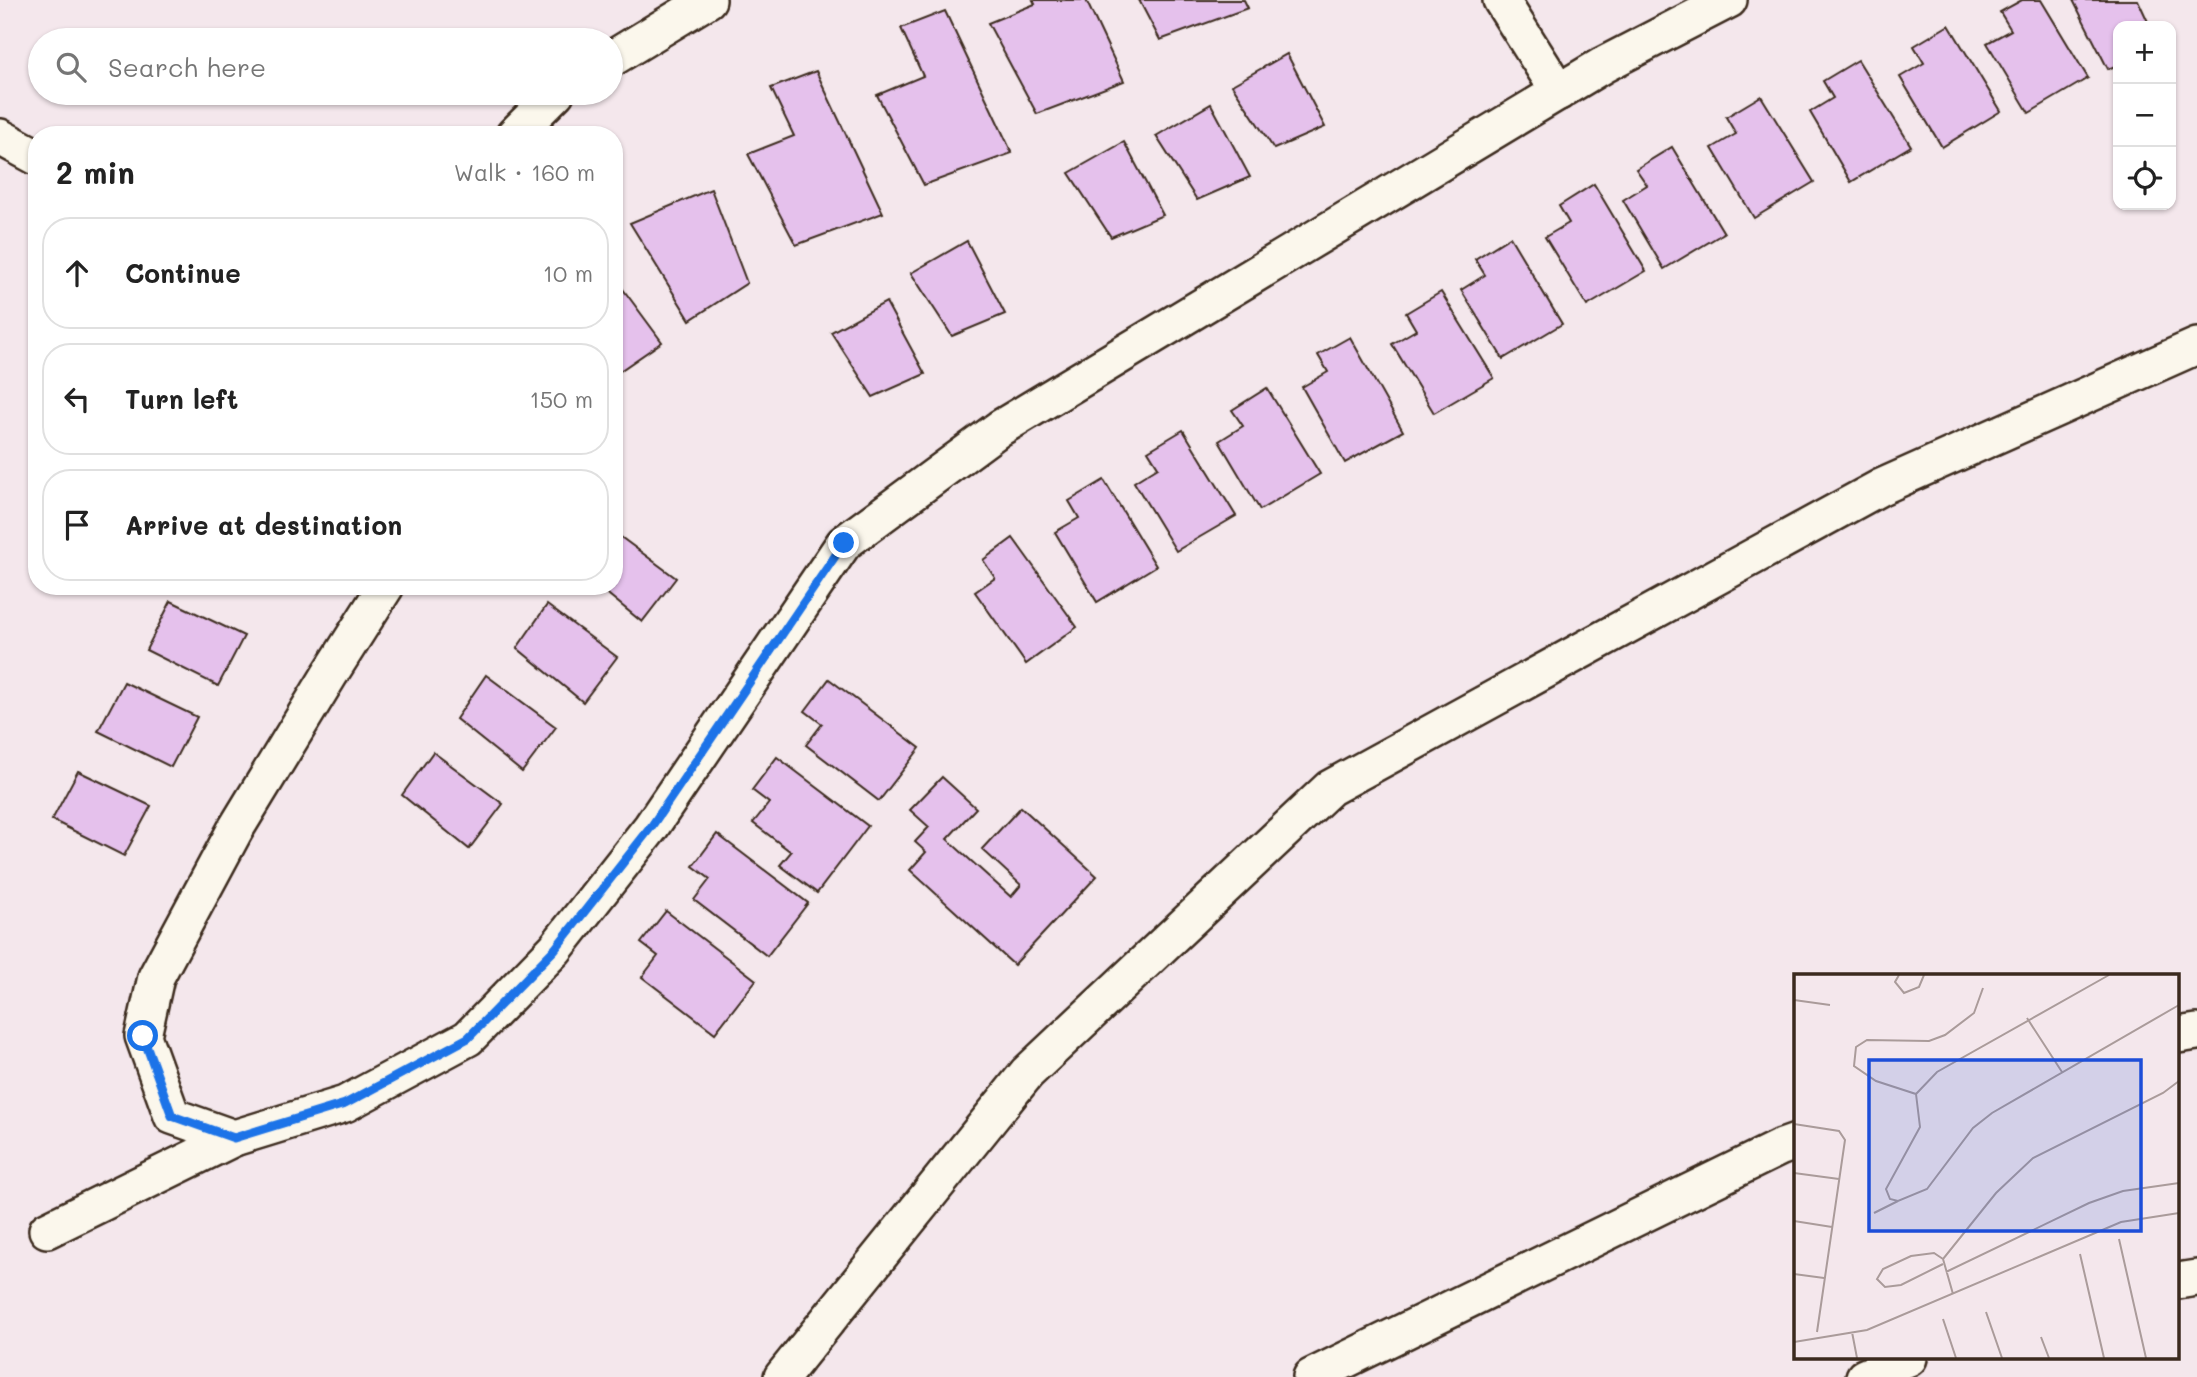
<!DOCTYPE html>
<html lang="en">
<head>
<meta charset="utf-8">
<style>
	:root { --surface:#fff; --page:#f2f2f2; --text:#222; --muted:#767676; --line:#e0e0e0 }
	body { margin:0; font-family:Mali,sans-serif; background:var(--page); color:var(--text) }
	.controls { position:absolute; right:21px; top:21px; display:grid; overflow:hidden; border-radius:14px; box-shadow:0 2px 5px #0004 }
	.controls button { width:63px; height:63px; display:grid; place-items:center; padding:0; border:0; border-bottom:2px solid var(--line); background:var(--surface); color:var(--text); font:35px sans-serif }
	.stop { position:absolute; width:21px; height:21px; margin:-16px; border:5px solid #1a73e8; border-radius:50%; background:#fff }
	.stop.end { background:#1a73e8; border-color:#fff; box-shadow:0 2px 7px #0008 }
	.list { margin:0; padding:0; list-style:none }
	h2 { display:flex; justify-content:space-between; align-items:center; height:91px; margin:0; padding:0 28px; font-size:30px }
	h2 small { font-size:23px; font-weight:400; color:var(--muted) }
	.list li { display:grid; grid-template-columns:46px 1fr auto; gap:21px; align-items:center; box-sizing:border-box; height:112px; margin:0 14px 14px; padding:0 14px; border:2px solid var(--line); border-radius:28px }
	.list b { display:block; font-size:26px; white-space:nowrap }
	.list em { font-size:23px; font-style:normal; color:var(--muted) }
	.icon { flex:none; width:38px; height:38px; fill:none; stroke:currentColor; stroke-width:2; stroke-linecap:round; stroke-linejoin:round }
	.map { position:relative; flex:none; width:2197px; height:1377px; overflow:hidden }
	.search { position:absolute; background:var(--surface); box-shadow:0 2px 5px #0004; left:28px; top:28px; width:595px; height:77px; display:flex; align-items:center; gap:18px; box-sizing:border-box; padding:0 24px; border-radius:38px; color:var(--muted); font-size:26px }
	.panel { position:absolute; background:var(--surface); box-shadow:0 2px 5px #0004; left:28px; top:126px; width:595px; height:469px; border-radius:28px }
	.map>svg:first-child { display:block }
	.building { fill:#e5c1ec; stroke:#3b2a1e; stroke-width:2 }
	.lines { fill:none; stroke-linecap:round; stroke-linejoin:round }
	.street-casing { stroke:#3b2a1e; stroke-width:40 }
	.street { stroke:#fbf7ec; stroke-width:35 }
	.route { stroke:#1a73e8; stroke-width:9 }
	.inset-road { fill:none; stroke:#aa9b9a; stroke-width:2 }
	.view { fill:#1d4ed8; fill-opacity:0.15; stroke:#1d4ed8; stroke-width:3.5 }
	.inset-edge { fill:none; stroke:#3b2a1e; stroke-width:3.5 }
</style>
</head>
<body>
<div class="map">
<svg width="2197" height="1377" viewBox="0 0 2197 1377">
	<rect width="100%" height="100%" fill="#f4e7ec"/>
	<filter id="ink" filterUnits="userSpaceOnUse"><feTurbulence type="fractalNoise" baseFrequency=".0143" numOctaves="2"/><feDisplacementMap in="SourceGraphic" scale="14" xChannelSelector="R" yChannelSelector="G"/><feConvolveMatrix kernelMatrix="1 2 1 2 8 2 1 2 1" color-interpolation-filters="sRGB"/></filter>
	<g filter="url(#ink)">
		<g class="building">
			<path d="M1033,0H1086L1124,81L1037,114L988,23L1035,4Z"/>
			<path d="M1139,0H1244L1248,8L1160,40Z"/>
			<path d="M2022,0H2041L2088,78L2029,113L1987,43L2011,30L2000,12Z"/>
			<path d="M2073,0H2138L2150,26H2118V65L2108,69Z"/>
			<path d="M945,11L1012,153L924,185L877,95L923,76L901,28Z"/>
			<path d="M1949,25L2001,111L1942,147L1900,77L1924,63L1914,46Z"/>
			<path d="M1287,54L1325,127L1274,149L1232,85Z"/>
			<path d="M1858,60L1911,146L1851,182L1810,112L1833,98L1823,81Z"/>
			<path d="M816,71L883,213L796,245L748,154L794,136L771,88Z"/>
			<path d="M1761,96L1814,182L1754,218L1712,148L1736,134L1726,117Z"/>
			<path d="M1211,104L1250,177L1197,200L1156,136Z"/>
			<path d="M1124,142L1163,215L1111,237L1069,173Z"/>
			<path d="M1672,147L1724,233L1664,269L1623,200L1647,185L1636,169Z"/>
			<path d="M1594,184L1646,271L1587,306L1545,237L1569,223L1559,206Z"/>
			<path d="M711,189L747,283L690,320L630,223Z"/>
			<path d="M1510,237L1562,324L1503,359L1461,290L1485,275L1475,259Z"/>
			<path d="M967,241L1005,314L952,336L911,273Z"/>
			<path d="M614,277L662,342L614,375Z"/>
			<path d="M1441,292L1494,378L1434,413L1392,344L1416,330L1406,313Z"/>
			<path d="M886,302L925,374L873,397L831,332Z"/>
			<path d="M1350,337L1403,431L1345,463L1302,387L1328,372L1318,355Z"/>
			<path d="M1267,388L1320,474L1260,510L1219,441L1243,426L1232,410Z"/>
			<path d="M1183,430L1236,516L1176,551L1134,482L1158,467L1148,451Z"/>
			<path d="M1104,480L1156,566L1097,602L1055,532L1079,518L1069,501Z"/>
			<path d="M614,532L676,578L642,622L598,586H614Z"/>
			<path d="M1013,538L1077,627L1026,664L975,592L995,578L983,560Z"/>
			<path d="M171,601L244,636L218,686L146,650Z"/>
			<path d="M547,605L617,657L583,702L517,648Z"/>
			<path d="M486,675L556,727L522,772L456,719Z"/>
			<path d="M829,679L920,748L879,801L806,745L822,724L805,711Z"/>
			<path d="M124,682L197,717L171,767L98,731Z"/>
			<path d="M433,752L503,804L469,849L402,795Z"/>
			<path d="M777,757L868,826L817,893L780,865L791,852L753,823L769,803L752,790Z"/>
			<path d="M78,771L151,806L124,856L52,820Z"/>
			<path d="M942,777L976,808L947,839L1011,897L1021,885L982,849L1021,807L1097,876L1014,965L910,870L926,852L915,842L929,827L910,810Z"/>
			<path d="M717,834L808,903L767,956L694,900L710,879L693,866Z"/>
			<path d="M666,911L756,980L715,1033L642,977L658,956L641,943Z"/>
		</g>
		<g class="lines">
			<defs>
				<g id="street">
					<path d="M1501,0L1559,92"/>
					<path d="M611,59L708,0"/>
					<path d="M514,135L556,93"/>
					<path d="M0,137L37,157"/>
					<path d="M386,586L330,674L235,830L156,977L143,1036L172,1116L234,1138L345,1104L468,1038L555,949L651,827L844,543L1000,428L1603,65L1729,0"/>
					<path d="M2178,1035L2197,1032"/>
					<path d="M47,1230L234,1138"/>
					<path d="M2178,1281L2197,1278"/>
					<path d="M782,1377L1027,1073L1330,788L1881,487L2197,346"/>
					<path d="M1311,1377L1779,1148L1796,1142"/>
					<path d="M1864,1377L1909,1358"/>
				</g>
			</defs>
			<use href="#street" class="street-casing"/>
			<use href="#street" class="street"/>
		</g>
	</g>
	<g class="lines" filter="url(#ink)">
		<path class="route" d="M143,1036L172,1116L234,1138L345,1104L468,1038L555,949L651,827L844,543"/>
	</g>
	<g transform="translate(1794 974)">
		<rect width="385" height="385" fill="#f4e7ec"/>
		<path class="inset-road" d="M105,1L101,8L110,19L125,13L130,1M189,14L180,39L151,61L135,67L73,66L62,73L60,92L82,107L122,120L143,98L315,1M0,26L36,31M233,44L268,98M122,120L126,153L92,215L96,225L104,227L133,215L179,154L198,139L385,31M0,150L45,157L51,166L23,358M0,199L45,205M80,239L104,227M0,247L38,253M325,265L352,384M286,280L310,384M149,285L140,279L117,282L89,295L83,305L91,313L107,311L149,290M152,298L295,229L329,217L385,209M0,300L30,304M159,320L149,285L202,219L239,184L369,119L385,107M192,338L208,384M149,345L162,384M58,358L63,384M247,363L255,384M0,368L73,356L327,248L385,239"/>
		<path class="view" d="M75,86H347V257H75Z"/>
		<rect width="385" height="385" class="inset-edge"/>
	</g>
</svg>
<div class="controls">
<button>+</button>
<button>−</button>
<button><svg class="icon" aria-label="locate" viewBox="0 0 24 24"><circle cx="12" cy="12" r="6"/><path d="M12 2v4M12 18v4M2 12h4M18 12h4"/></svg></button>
</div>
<div class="stop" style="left:143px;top:1036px"></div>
<div class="stop end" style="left:844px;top:543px"></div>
<div class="search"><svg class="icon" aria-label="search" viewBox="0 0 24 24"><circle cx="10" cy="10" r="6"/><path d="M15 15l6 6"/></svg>Search here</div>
<section class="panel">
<h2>2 min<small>Walk · 160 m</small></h2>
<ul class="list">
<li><svg class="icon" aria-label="ahead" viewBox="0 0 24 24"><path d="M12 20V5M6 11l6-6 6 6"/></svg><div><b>Continue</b></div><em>10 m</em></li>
<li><svg class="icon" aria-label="left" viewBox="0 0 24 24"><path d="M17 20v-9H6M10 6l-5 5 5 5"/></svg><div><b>Turn left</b></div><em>150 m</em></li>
<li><svg class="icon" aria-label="arrive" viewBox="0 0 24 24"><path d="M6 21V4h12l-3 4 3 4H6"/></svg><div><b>Arrive at destination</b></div></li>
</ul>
</section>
</div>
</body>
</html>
